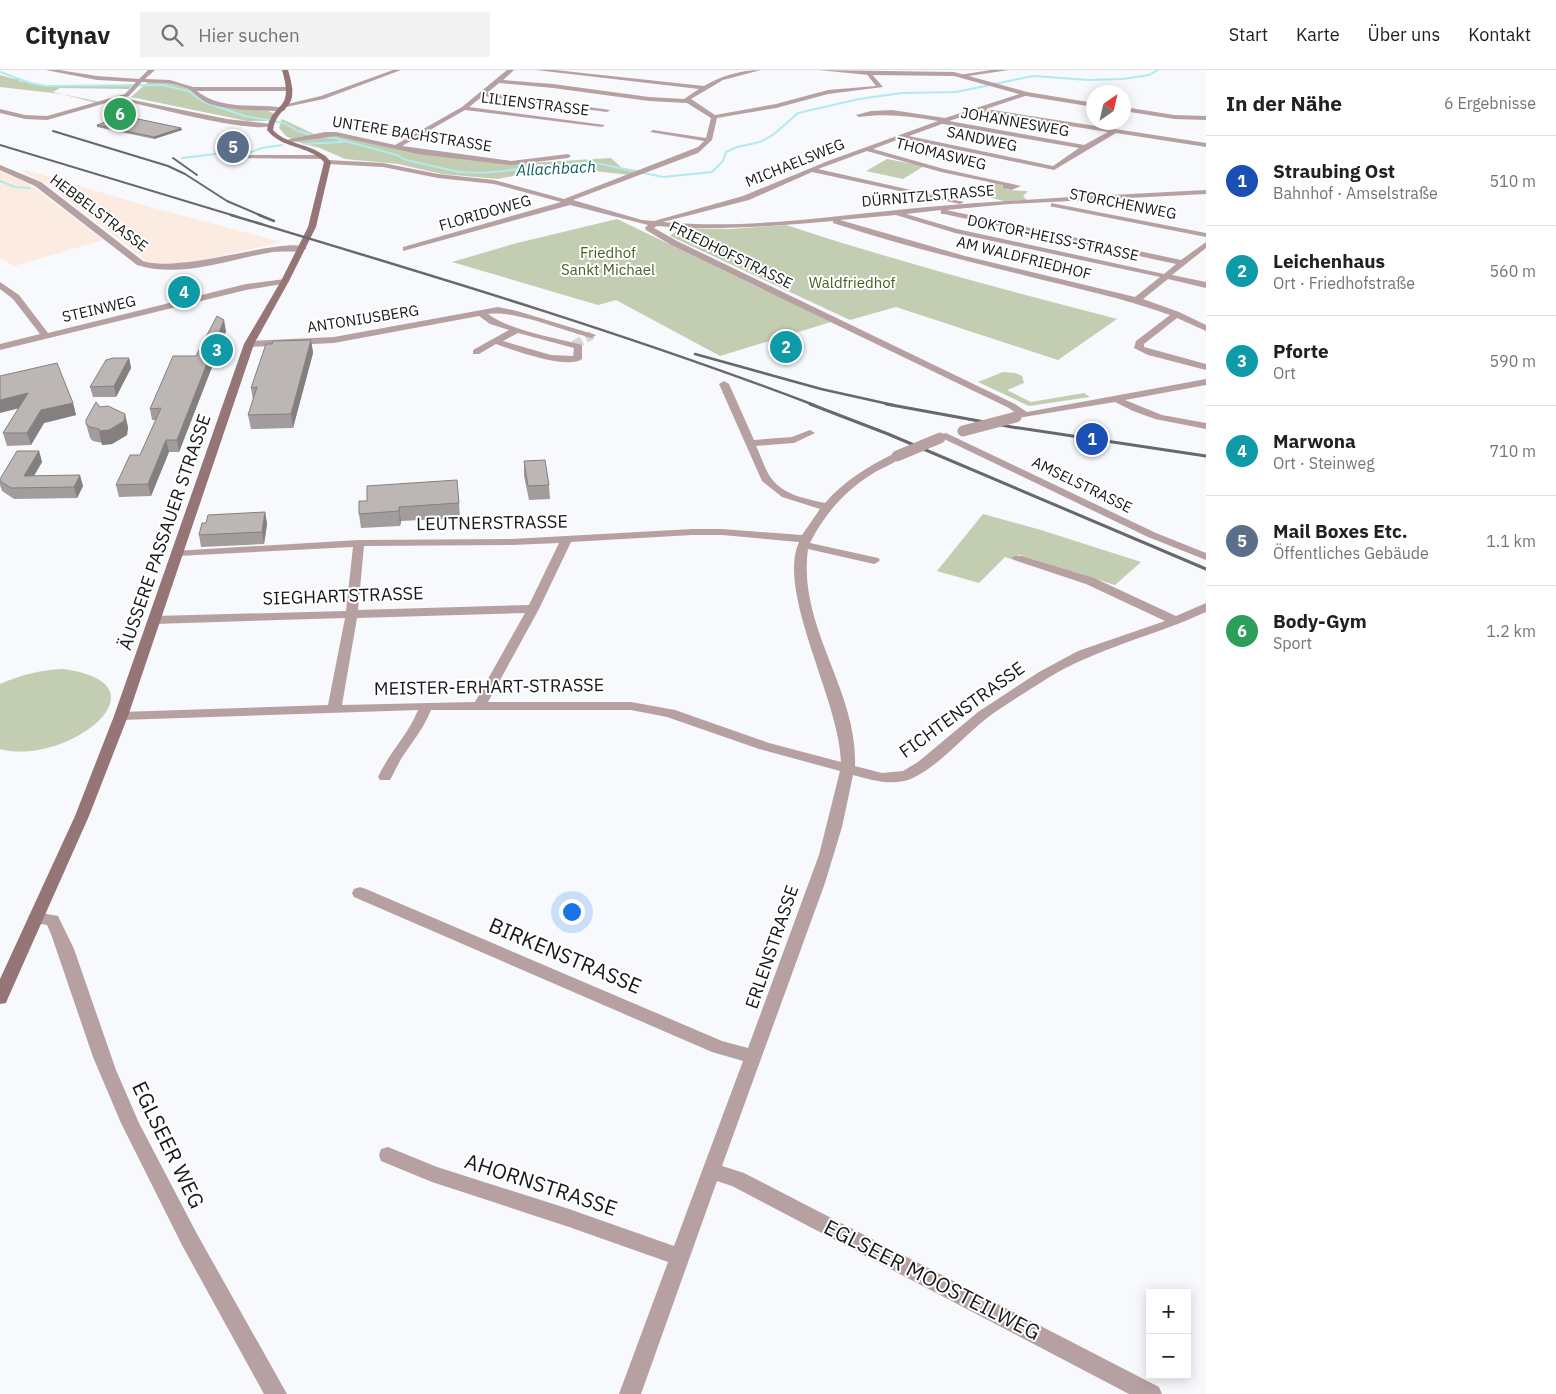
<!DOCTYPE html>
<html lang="de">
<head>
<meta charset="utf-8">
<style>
	:root { --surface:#fff; --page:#f2f2f2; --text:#202124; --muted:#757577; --line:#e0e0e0; --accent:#2d746d }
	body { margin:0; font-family:"IBM Plex Sans",sans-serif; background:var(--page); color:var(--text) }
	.controls { position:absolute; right:15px; bottom:15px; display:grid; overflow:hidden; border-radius:0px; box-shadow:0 2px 12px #0003 }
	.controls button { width:45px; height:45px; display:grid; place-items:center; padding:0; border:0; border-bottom:1px solid var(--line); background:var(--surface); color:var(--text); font:25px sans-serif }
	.compass { position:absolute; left:1086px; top:15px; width:45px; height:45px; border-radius:50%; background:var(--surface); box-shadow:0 2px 12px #0003; rotate:34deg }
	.you { position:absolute; left:571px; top:841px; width:18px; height:18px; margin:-12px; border:4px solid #fff; border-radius:50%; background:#1a73e8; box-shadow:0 0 0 8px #1a73e833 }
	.badge { display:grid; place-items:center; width:32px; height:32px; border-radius:50%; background:var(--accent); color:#fff; font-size:16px; font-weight:700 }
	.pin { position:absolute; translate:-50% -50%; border:2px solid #fff; box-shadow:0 1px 5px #0006 }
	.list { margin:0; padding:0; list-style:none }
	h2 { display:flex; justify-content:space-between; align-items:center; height:65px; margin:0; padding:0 20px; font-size:21px }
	h2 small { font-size:16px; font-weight:400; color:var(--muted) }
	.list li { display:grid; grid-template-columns:32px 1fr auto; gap:15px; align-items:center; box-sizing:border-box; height:90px; padding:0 20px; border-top:1px solid var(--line) }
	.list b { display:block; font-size:19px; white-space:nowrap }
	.list p { margin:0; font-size:16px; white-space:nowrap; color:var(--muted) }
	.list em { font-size:16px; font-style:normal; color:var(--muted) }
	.icon { flex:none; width:28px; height:28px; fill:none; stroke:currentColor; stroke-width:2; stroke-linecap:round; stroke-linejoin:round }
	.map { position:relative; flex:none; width:1206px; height:1324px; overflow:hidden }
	header { display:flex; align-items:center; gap:30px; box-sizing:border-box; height:70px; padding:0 25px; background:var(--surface); border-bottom:1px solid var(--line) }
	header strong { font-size:24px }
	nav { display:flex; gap:28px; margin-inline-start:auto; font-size:18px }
	.search { width:350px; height:45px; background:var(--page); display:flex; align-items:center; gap:12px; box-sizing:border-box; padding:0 18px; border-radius:0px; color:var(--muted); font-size:19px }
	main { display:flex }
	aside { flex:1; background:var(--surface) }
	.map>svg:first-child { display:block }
	.industrial { fill:#fcebe0 }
	.green { fill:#c2cdb1 }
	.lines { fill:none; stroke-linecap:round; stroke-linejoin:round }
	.stream { stroke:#b0ebef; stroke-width:2 }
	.minor-tunnel { stroke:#d5d7db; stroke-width:9; stroke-dasharray:9 4.5; stroke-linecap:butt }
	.minor { fill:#b7a0a1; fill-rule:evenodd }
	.tertiary { fill:#b7a0a1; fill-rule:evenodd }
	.secondary { fill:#967577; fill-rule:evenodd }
	.rail-far2 { stroke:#66686a; stroke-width:2 }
	.rail-far1 { stroke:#66686a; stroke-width:2.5 }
	.rail { stroke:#66686a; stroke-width:3 }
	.minor-bridge { stroke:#b7a0a1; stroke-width:11 }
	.wall { fill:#a29d9c }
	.shaded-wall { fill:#84807f }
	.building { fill:#bcb7b5; stroke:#84807f }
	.labels { text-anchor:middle; stroke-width:4; stroke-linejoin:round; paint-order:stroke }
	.far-street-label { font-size:15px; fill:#171819; stroke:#fff }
	.far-park-label { font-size:15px; fill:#495d20; stroke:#fff }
	.far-water-label { font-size:16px; font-style:italic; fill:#0c5e64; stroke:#fff }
	.street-label { font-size:18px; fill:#171819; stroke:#fff }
	.near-street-label { font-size:21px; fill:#171819; stroke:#fff }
</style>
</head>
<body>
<header>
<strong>Citynav</strong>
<div class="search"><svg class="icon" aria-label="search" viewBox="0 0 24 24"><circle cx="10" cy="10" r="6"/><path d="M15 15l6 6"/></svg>Hier suchen</div>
<nav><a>Start</a><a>Karte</a><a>Über uns</a><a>Kontakt</a></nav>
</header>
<main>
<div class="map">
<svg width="1206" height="1324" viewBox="0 0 1206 1324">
	<rect width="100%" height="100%" fill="#f7f9fd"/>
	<g class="industrial">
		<path d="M0,100L29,114L103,170L14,196L0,188Z"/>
		<path d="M26,100L143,135L281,172L189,193L155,194L147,191L50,116L22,101Z"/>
	</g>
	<g class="green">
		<path d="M0,5L15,9H20L19,11L45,16H131L129,19L60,18L53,22L100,32L96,33L62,24L0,17Z"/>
		<path d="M149,11L183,16L200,28L234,38L268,41L275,44L267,51H247L131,27Z"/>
		<path d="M282,49L318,66L333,65L510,94L611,88L622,98L637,100L630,105L567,98L527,103L498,109L442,104L398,94L345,89L320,78L297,72L286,66L279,58Z"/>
		<path d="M887,89L924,96L903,109L866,101Z"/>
		<path d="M991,112L1004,114L1002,117L1008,120L1028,121L1023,126L1027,130L1004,131L972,123Z"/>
		<path d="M617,149L831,252L720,286L616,230L598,235L452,192L513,174Z"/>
		<path d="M786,155C895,191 1006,220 1117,249L1058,290L896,237L850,250L670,166L680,158L730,159Z"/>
		<path d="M1003,302L1015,303L1022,306L1024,313L1007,320L1031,332L1084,323L1090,327L1029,336L978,312Z"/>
		<path d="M983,444L1041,460L1141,492L1115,515L1019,485L1014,490L1005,487L979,513L937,501Z"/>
		<path d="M63,599C174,614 66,697 0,679V614C21,605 40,600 63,599Z"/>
	</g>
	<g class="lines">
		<g class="stream">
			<path d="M0,2L30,13L46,16L163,15L188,21L204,32L245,46L284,53L298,61L315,66L334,68L397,85L406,90L459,102L482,103L591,92L663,107L712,102L723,91L726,82L737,77L760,72L773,65L798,43L859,29L902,23L956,22L1033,6L1088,10L1123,9L1149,5L1158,0"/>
			<path d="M304,74L342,72"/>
			<path d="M182,88L216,84H246L262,78L282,75"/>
			<path d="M0,111L15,117L30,118"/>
		</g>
		<path class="minor-tunnel" d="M574,275L592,265"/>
		<g class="minor">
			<path d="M46,0H59L97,6L139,9L148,0H155L145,9L170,10L193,17H290L293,19L290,21H197C222,41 255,33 285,38L286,39L283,41C259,40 233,41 210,34C201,31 196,24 188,19C175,12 157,13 142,12L129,26L123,28L227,49L272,54L273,55C257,65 153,37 129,32L113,31L47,50L25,49L0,43V39L25,45L47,46L125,24L136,12L97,10Z"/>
			<path d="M393,0H401L324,29L286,37L283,35L321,26Z"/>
			<path d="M507,0H514L503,10L553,14L649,27L684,29L699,19L536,0H555L704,16C721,6 741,0 761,0L723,10L691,29L715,45L776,34L828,20L876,16L866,3L869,1L883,17L828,24L776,38L717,48L712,70L698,83L573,130L642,150L654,151L743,126L828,91L938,51C911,46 886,43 859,47L856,45L871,41L892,40L945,48L1026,22L1028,25L986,39L1206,73V77L1116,63L1054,100L902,68L873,79L944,99L1021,116L1011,120L1003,118V115L941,102L867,81L818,99L964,132L960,134L812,102L749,130L663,152C750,160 839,145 927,137C1020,129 1113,125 1206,120V124L1009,134L946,140L1181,190L1206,172V178L1172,205L1206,212V218L1168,209L1143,229L1179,242L1206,255V261L1177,248L1144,274V277L1206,294V300L1148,285L1134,278L1136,271L1170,245C1123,228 1075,218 1027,206C962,190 897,174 833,153V151C774,156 716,161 657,156L654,158L677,171L1015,334L1027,342L1206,309V315L1125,330L1162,345L1206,353V359L1155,349L1133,341L1115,332L1012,349V345L1017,344L1009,338L671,175L646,160L645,158L648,155L570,135L403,181V177L561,132L494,114L438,108L383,97L328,94L325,92L328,90L383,93L438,104L494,110L564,129L698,77L704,71L650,62L653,60L706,68L711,48L687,33L649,31L553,18L499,13L487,23L610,40L607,42L483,26L469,37L605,55L602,57L465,40L402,76L511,91L568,84L571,86L568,88L511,95L418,84L336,66L284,73L281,71L325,62H336L395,75L462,37ZM980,41L982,42L1108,62L1084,75L949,51ZM942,54H943L1079,78L1053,96L909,66ZM941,140V144H944L1176,194L1164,204L957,159L906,144ZM896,145L955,163L1160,207L1135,227L965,186L840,150Z"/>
			<path d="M991,0H1009L962,7L959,5Z"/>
			<path d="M246,85H324L327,87L324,89L244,88V86Z"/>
			<path d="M0,95L41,112L143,191C182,204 289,165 307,178C299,184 283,180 273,182C230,189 181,209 137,195L35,116L0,100Z"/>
			<path d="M1051,133L1206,163V167L1054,137H1051Z"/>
			<path d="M285,209L289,211L288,213L246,220L0,280V274L40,264L13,229L0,219V212L19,225L48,263L246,214Z"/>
			<path d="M498,237L517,241L596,265L592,268C564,261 515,240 488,244C511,261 554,267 582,275V289C568,300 513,280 496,274L479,284H473V280L509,260L490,254L479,246L334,273L249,277L244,274L249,271L334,267ZM518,263L574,278L573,286L551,285L503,271Z"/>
			<path d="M724,311L729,314L754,370L792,367L810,360L815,363L794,373L756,376C761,386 765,399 771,408C783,425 807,429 825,433C844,411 867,397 893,384L897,383L902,386C895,394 881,398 872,404C846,420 824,444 810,473L878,488L880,490L878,492L874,494L808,479C797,556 858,620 855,696L882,703L903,701L918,692L978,642L1039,602L1078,581L1165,551L1086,514L1014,490L1012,488L1014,486H1022L1094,508L1176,546L1206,533V542C1154,566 1097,578 1048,608C1028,621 1006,634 987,648C963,667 941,694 913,708C894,717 872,710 853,705L842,757L825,813L722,1096L744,1103L1159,1317L1162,1324H1129L732,1116L717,1111L641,1324H619L668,1192L569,1157L432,1112L381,1091L379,1085L381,1079L388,1077L437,1097L569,1139L674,1176L743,991L712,982L354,827L352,823L354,819L360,817L366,819L722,971L748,978L819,785L840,701L759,679L667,647L631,640H431C424,658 412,672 401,689C397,696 394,703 390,710H380L378,707C389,683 408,665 418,640L121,650L114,646L121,642L328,635L345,548L155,554L149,550L155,546L346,541L353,477L178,486L172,483L174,481L359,470L512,469L692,459H722L802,465L820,439L782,427L762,411L719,314ZM692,465H722L799,472C776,522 840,631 841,692L769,673L675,640L631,632H488L539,539L571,472ZM559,473L529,535L358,540L364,476L512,475ZM525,543L475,632L342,635L357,548Z"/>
			<path d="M946,363L1156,463L1206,483V490L1148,467L942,368V364Z"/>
			<path d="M36,842L58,846L74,879L116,1000L139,1053L197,1164L287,1324H264L183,1177L121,1053L93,987L51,864L47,855L30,852L28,848L30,844Z"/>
		</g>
		<g class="tertiary">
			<path d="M818,0L954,2L1027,22L1094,33V37L1026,26L954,6L869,5Z"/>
			<path d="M1124,37L1174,45L1206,46V50L1174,49L1124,41Z"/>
		</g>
		<path class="secondary" d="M282,0H288C302,45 278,31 273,60C289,77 316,73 331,92L316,157L289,211L254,274L128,646L89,746L8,928L6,933L0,934V909L75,746L114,646L244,274L281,211L308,157L324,92C308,75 282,79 267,60C272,30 295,44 282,0Z"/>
		<g class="rail-far2">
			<path d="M53,61L168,96L185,104L227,131L262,146"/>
			<path d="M0,75L235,146"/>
			<path d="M173,88L197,105"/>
		</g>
		<g class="rail-far1">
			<path d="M231,145C427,204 623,262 814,335"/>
			<path d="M259,145L274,151"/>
			<path d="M695,284L821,319L893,335"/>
		</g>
		<g class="rail">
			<path d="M810,334L888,364L1206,499"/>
			<path d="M886,334L1012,357L1206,386"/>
		</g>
		<g class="minor-bridge">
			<path d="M963,361L1016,347"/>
			<path d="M897,386L940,368"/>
		</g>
	</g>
	<g class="wall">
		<path d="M97,55L181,58L182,60L154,69L97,57Z"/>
		<path d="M226,261L179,382H169L151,426L119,427L116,415L140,385L156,350H152L150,339L196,286Z"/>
		<path d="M311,270L313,283L293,358L251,359L248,345L253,330L251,318L272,274Z"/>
		<path d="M129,288L131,298L116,327H93L90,317Z"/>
		<path d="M0,306L73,333L76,345L44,353L31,375L7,376L3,363L19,338Z"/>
		<path d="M100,337L128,357L127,365L112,374L102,375V373L93,371L90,368L86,354Z"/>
		<path d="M39,381L42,392L34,406L83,416L77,428L14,429L2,421L0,415V409Z"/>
		<path d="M524,391L549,415L550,429L529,430L524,406Z"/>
		<path d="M359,431L459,433L460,448L401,451L400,456L361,458L359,444Z"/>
		<path d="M265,442L267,454L264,474L201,477L199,465L206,453Z"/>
	</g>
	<g class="shaded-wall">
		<path d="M181,58L182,60L154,69V67Z"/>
		<path d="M224,250L226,261L179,382L177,370Z"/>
		<path d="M311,270L313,283L293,358L291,344Z"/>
		<path d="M129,288L131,298L116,327L114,316Z"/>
		<path d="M28,323L32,335L0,343V330Z"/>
		<path d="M73,333L76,345L44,353L31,375L27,363L41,340Z"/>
		<path d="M125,344L128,357L127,365L112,374L102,375L99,361Z"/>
		<path d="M166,370L169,382L151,426L148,414Z"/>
		<path d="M39,381L42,392L27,417L24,406Z"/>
		<path d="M80,405L83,416L77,428L74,417Z"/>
		<path d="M399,437L401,451L400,456L399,441Z"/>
		<path d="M265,442L267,454L264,474L262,462Z"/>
	</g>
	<g class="building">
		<path d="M124,46L181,58L154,67L97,55Z"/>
		<path d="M217,246L224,250L177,370H166L148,414L116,415L130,385H140L161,338L150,339L173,286H196Z"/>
		<path d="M311,270L291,344L248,345L257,317L251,318L266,274H272L273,271Z"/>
		<path d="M113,288H129L114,316L90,317L106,290Z"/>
		<path d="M57,293L73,333L41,340L27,363H3L28,323L0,330V306Z"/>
		<path d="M96,332L100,337L108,336L125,344L124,351L109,360L99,361V359L90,357L86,354V350Z"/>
		<path d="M17,381H39L24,406L80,405L74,417L11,418L0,411V409Z"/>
		<path d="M545,390L549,415L528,416L524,391Z"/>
		<path d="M457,410L459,433L399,437V441L359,444V431H367V416Z"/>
		<path d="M265,442L262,462L199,465L202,453H206L208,445Z"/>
	</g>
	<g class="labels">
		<g class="far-street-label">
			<text transform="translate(535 34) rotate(7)" y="5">LILIENSTRASSE</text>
			<text transform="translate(1015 52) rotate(10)" y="5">JOHANNESWEG</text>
			<text transform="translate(412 64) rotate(9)" y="5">UNTERE BACHSTRASSE</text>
			<text transform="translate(982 69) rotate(12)" y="5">SANDWEG</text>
			<text transform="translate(941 84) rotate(14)" y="5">THOMASWEG</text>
			<text transform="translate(795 93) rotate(-22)" y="5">MICHAELSWEG</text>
			<text transform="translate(928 126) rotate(-5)" y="5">DÜRNITZLSTRASSE</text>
			<text transform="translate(1123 134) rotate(11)" y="5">STORCHENWEG</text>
			<text transform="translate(99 143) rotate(37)" y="5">HEBBELSTRASSE</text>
			<text transform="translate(485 143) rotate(-16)" y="5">FLORIDOWEG</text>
			<text transform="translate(1053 168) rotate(12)" y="5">DOKTOR-HEISS-STRASSE</text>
			<text transform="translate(731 185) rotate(26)" y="5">FRIEDHOFSTRASSE</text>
			<text transform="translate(1024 188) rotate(14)" y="5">AM WALDFRIEDHOF</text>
			<text transform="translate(99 239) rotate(-13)" y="5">STEINWEG</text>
			<text transform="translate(363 249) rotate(-9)" y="5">ANTONIUSBERG</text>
			<text transform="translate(1082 415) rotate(26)" y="5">AMSELSTRASSE</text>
		</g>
		<g class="far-park-label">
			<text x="608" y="188">Friedhof<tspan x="608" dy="17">Sankt Michael</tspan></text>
			<text x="852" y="218">Waldfriedhof</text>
		</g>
		<g class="far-water-label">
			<text transform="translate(556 98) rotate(-3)" y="6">Allachbach</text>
		</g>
		<g class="street-label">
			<text transform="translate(492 453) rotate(-1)" y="6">LEUTNERSTRASSE</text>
			<text transform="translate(165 462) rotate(-71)" y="6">ÄUSSERE PASSAUER STRASSE</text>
			<text transform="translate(343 526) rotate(-2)" y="6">SIEGHARTSTRASSE</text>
			<text transform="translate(489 617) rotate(-1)" y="6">MEISTER-ERHART-STRASSE</text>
			<text transform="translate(962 640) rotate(-36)" y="6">FICHTENSTRASSE</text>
			<text transform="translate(772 877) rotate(-71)" y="6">ERLENSTRASSE</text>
		</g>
		<g class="near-street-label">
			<text transform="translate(565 886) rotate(23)" y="7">BIRKENSTRASSE</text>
			<text transform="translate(168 1075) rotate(64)" y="7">EGLSEER WEG</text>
			<text transform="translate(541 1115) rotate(18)" y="7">AHORNSTRASSE</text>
			<text transform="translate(932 1210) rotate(27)" y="7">EGLSEER MOOSTEILWEG</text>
		</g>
	</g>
</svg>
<div class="controls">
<button>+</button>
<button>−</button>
</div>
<svg class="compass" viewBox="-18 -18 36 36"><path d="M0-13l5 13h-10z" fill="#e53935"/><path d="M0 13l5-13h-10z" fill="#757577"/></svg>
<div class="you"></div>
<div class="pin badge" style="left:1092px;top:369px;background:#1a4fb4">1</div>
<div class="pin badge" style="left:786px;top:277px;background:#0f9aa8">2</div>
<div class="pin badge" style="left:217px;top:280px;background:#0f9aa8">3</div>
<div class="pin badge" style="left:184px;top:222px;background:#0f9aa8">4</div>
<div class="pin badge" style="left:233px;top:77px;background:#5c6f8a">5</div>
<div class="pin badge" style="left:120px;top:44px;background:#2e9e5b">6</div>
</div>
<aside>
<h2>In der Nähe<small>6 Ergebnisse</small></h2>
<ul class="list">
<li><span class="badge" style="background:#1a4fb4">1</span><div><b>Straubing Ost</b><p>Bahnhof · Amselstraße</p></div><em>510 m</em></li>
<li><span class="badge" style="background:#0f9aa8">2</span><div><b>Leichenhaus</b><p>Ort · Friedhofstraße</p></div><em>560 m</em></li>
<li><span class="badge" style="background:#0f9aa8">3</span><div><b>Pforte</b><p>Ort</p></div><em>590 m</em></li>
<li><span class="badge" style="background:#0f9aa8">4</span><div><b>Marwona</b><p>Ort · Steinweg</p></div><em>710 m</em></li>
<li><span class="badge" style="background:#5c6f8a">5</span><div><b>Mail Boxes Etc.</b><p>Öffentliches Gebäude</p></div><em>1.1 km</em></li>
<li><span class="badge" style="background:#2e9e5b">6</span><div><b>Body-Gym</b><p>Sport</p></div><em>1.2 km</em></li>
</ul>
</aside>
</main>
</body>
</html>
